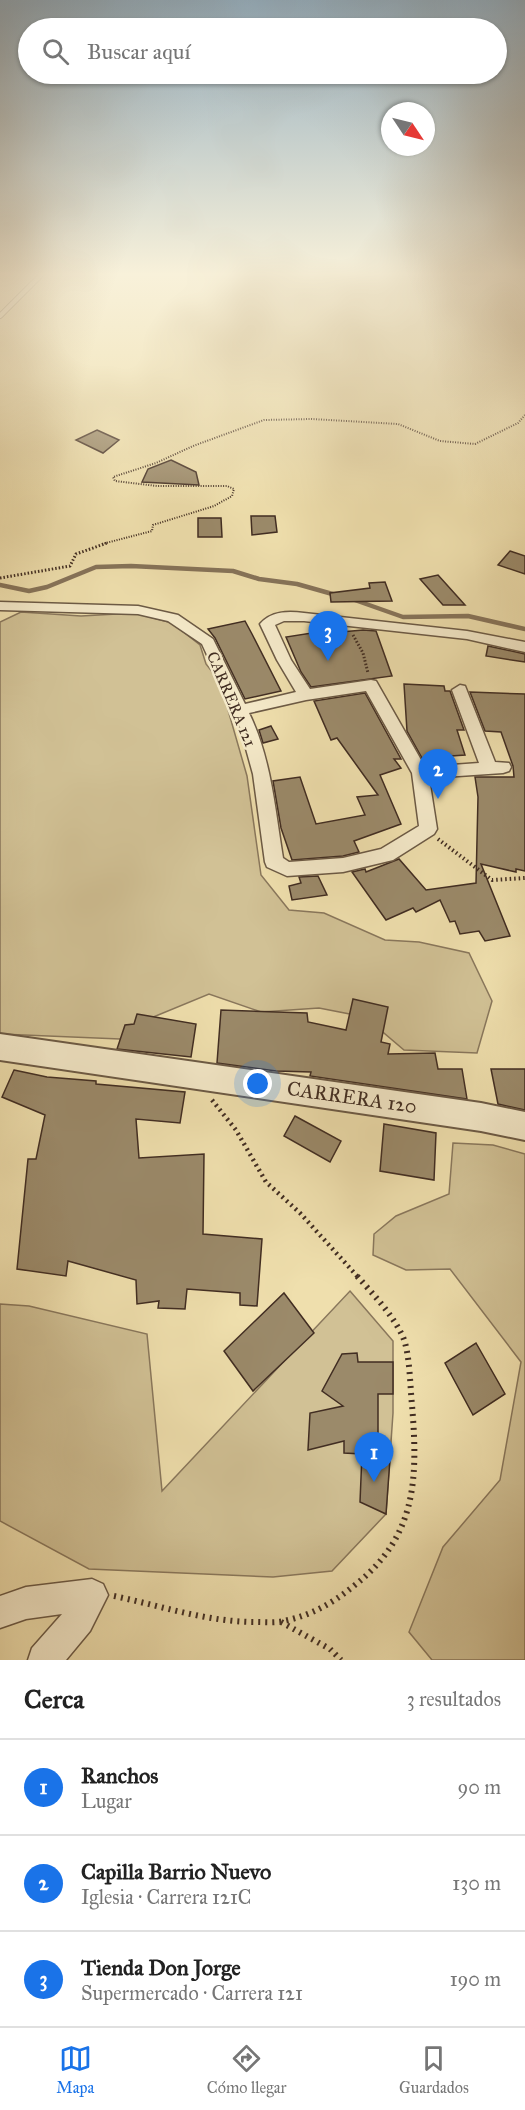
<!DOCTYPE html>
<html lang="es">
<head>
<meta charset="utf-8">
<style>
	:root { --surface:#fff; --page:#f2f2f2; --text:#222; --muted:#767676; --line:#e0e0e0; --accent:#1a73e8 }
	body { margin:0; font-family:"IM FELL Great Primer",serif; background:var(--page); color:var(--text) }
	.compass { position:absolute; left:381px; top:102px; width:54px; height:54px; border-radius:50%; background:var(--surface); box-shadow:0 2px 4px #0004; rotate:125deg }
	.you { position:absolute; left:258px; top:1084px; width:21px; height:21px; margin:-15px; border:4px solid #fff; border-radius:50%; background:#1a73e8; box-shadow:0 0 0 9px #1a73e833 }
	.badge { display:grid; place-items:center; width:39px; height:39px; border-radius:50%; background:var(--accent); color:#fff; font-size:20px; font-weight:700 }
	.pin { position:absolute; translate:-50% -50px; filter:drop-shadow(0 2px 3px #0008) }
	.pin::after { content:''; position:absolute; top:32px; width:21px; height:18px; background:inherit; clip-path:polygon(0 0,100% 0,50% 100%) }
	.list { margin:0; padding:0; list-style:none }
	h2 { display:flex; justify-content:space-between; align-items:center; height:78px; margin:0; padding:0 24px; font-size:26px }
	h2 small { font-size:20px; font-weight:400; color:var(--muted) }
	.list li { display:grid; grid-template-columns:39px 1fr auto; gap:18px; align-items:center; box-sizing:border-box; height:96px; padding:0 24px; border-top:2px solid var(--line) }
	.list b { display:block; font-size:22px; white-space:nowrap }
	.list p { margin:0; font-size:20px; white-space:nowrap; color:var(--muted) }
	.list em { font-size:20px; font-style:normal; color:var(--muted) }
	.icon { flex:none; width:33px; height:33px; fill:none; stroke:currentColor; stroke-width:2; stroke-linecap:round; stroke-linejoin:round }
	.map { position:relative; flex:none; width:525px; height:1660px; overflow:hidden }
	.search { position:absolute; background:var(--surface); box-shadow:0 2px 4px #0004; left:18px; right:18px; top:18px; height:66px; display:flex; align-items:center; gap:15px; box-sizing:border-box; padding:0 21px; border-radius:33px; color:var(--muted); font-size:22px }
	.sheet { height:366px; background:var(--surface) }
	nav { display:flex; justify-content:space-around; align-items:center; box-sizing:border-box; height:84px; border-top:2px solid var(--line); background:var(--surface); font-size:16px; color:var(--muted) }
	nav a { display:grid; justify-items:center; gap:3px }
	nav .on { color:var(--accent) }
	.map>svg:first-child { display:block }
	.green { fill:#d1c195; stroke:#89775c; stroke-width:1.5 }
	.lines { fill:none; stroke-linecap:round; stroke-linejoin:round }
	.stream { stroke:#867359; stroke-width:4.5 }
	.building { fill:#9b8a6a; stroke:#412d22; stroke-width:1.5 }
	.service-casing { stroke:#6c5a45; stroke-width:6 }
	.minor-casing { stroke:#6c5a45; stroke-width:3 }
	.tertiary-casing { stroke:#6c5a45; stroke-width:4 }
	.path-far4 { stroke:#412d22; stroke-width:2; stroke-dasharray:1 1.5; stroke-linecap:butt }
	.path-far3 { stroke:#412d22; stroke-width:3; stroke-dasharray:1.5 2; stroke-linecap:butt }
	.path-far2 { stroke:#412d22; stroke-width:4; stroke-dasharray:1.5 3; stroke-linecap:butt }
	.path-far1 { stroke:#412d22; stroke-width:4.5; stroke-dasharray:2 4; stroke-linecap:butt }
	.path { stroke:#412d22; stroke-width:6; stroke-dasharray:2 5; stroke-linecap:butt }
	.service { stroke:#f5eaca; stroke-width:4.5 }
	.minor { fill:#f5eaca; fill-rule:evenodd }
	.tertiary { fill:#f5eaca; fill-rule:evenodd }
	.labels { text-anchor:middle; stroke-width:5; stroke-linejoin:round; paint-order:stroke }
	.street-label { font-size:16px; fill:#412d22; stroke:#f5eaca }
	.near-street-label { font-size:20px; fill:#412d22; stroke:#f5eaca }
</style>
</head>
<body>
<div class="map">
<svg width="525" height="1660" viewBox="0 0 525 1660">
	<rect width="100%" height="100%" fill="#efdfad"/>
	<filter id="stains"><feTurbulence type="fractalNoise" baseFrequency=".00333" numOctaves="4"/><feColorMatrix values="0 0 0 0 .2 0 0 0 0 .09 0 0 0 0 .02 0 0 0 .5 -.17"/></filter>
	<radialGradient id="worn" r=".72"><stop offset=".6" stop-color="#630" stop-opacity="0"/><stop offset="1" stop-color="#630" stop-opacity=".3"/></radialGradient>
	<g class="green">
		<path d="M21,612L81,616L135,613L172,623L200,645L206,664L220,682L247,776L261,875L289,910L324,913L385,940L419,942L469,953L492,1001L477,1053L404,1050L365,1017L319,1008L261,1012L209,994L151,1018L120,1039L0,1034V622Z"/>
		<path d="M453,1143L493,1145L525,1154V1660H432L409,1632L443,1547L500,1480L521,1362L450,1269L406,1270L373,1255L374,1234L396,1216L449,1194Z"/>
		<path d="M350,1291L393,1341V1413L386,1514L332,1571L273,1577L89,1569L0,1521V1304L29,1306L147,1334L162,1491Z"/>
	</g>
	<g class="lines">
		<g class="stream">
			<path d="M0,585L29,591L47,587L96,567L131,566L233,571L259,579L297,584L336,595"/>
			<path d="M352,599L403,617L468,616L525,629"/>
		</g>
	</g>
	<g class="building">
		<path d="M97,430L119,440L103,453L76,440Z"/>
		<path d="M171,460L196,472L199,485L142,482L148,469Z"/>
		<path d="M251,516H275L277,532L252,535Z"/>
		<path d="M198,518H221L222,537H198Z"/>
		<path d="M510,551L525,556V574L498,565Z"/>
		<path d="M438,575L465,605H443L420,579Z"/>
		<path d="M385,582L392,601L331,602L330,593L370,588L369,583Z"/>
		<path d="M245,621L252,634L281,691L245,699L215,638L208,629Z"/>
		<path d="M363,630L376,631L392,676L311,687L301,672L286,637L318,632L319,634Z"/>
		<path d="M488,646L525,654V662L486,656Z"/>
		<path d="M404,684L444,686L445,691H450L464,730H457L465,755L422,758L407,731Z"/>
		<path d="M470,692L525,694V871L516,869V872L481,864L510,936L485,941L479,931L460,934L455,921L450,922L440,900L416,912L413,908L386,920L352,872L365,869L366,872L399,859L426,890L476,883L478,797L475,777H514L513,766L501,732L485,731Z"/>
		<path d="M365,693L401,759H394L401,768L380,775L401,824L354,841L359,852L343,856L292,860L281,828L273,781L300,777L316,824L365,815L357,797L378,795L337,738L331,740L314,701Z"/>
		<path d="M271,726L278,739L263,743L259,730Z"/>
		<path d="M318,876L327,895L292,900L289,886L301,883L299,877Z"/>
		<path d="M353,999L388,1007L381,1042L390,1044L388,1054L435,1053L438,1069H462L467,1099L310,1076L311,1072L276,1071L217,1063L221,1010L307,1013L308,1022L346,1030Z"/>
		<path d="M137,1014L196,1024L191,1057L117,1049L125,1025L134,1024Z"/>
		<path d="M491,1069H525V1110L498,1104Z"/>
		<path d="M14,1070L47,1077L96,1081V1084L185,1092L180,1123L136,1119L139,1158L204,1154L203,1234L262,1239L257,1306L240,1305V1293L187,1289L185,1309L158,1308L159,1301L137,1304L136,1280L68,1261L66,1276L17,1269L28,1159H36L45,1115L2,1097Z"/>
		<path d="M295,1116L341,1141L330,1162L284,1136Z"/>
		<path d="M384,1124L436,1133L434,1180L380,1171Z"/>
		<path d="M284,1293L314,1333L253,1391L224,1351Z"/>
		<path d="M476,1343L505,1394L473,1415L445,1363Z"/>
		<path d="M357,1353L358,1362H393V1394H378V1460L390,1459L386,1514L360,1502L362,1454L344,1453V1441L308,1450L310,1413L343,1406L322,1391L342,1354Z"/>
	</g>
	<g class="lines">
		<defs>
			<path id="service" d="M0,316L40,276"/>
			<g id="minor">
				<path d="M0,602L138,606L178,615L213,639L245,704L296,692L277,660L260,624C271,611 288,611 304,613L467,631L525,642V652L467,639L304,621H284L275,625L291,660L310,689L371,680L376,681L425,767L479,763L452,690L460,685L465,686L495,762L509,763L511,767L509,771L503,773L429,778L437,829L434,834L393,860L343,872L287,876L267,867L265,862L253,774L240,727L202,644L168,621L138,614L0,610ZM366,691L412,773L419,826L381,849L343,858L289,862L283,858C275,809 271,758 249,713L306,700Z"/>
				<path d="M92,1579L103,1584L108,1595L90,1631L66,1660H28L32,1648L62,1614L26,1619L0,1628V1596L26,1587Z"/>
			</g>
			<path id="tertiary" d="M0,1034L481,1103L525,1112V1140L481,1131L0,1060Z"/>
		</defs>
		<use href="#service" class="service-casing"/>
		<use href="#minor" class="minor-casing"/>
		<use href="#tertiary" class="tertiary-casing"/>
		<path class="path-far4" d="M102,544L152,531L153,525L214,506L232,496L234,489L227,486H157L115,481L113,477L156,463L193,446L264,420L312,419L398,424L440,441L475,444L518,423L525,415"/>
		<g class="path-far3">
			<path d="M0,578L70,566L76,554L107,543"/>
			<path d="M353,635L363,653L368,673"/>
		</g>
		<path class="path-far2" d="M438,839L492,880L525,878"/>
		<path class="path-far1" d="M212,1100L236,1130L266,1182L300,1213L358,1277"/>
		<g class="path">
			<path d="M114,1596C162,1606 207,1622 256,1622C265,1622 275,1623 284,1621C312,1615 333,1603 355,1585C417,1536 418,1478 412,1405C410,1386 410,1354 403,1337C393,1315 373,1294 357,1276"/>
			<path d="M281,1622L330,1649L341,1660"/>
		</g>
		<use href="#service" class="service"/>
		<use href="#minor" class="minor"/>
		<use href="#tertiary" class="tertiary"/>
	</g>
	<linearGradient id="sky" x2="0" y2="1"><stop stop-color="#93adbe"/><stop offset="0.54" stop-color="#f8f1da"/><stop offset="1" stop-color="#f8f1da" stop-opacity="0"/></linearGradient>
	<rect width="525" height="508" fill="url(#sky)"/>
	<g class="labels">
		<g class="street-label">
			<text transform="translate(232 699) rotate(67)" y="6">CARRERA 121</text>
		</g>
		<g class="near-street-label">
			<text transform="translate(352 1097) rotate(8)" y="7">CARRERA 120</text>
		</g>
	</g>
	<rect width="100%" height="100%" filter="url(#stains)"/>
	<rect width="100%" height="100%" fill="url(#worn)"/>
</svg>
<svg class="compass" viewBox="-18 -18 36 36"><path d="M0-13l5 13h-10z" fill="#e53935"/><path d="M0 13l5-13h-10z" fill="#767676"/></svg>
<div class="you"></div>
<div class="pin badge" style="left:374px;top:1482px">1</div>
<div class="pin badge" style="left:438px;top:799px">2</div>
<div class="pin badge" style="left:328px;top:661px">3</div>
<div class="search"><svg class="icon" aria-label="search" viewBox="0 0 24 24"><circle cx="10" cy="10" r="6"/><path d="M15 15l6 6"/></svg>Buscar aquí</div>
</div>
<section class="sheet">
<h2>Cerca<small>3 resultados</small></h2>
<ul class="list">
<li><span class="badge">1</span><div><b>Ranchos</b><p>Lugar</p></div><em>90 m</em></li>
<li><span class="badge">2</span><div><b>Capilla Barrio Nuevo</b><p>Iglesia · Carrera 121C</p></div><em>130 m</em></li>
<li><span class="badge">3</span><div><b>Tienda Don Jorge</b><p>Supermercado · Carrera 121</p></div><em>190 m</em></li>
</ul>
</section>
<nav>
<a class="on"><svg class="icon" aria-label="map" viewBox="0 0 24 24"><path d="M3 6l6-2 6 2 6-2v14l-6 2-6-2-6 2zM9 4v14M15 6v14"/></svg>Mapa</a>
<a><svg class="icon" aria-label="directions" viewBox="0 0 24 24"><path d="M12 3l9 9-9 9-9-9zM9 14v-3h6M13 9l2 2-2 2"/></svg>Cómo llegar</a>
<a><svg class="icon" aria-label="saved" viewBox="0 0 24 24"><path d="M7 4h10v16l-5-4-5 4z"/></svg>Guardados</a>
</nav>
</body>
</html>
